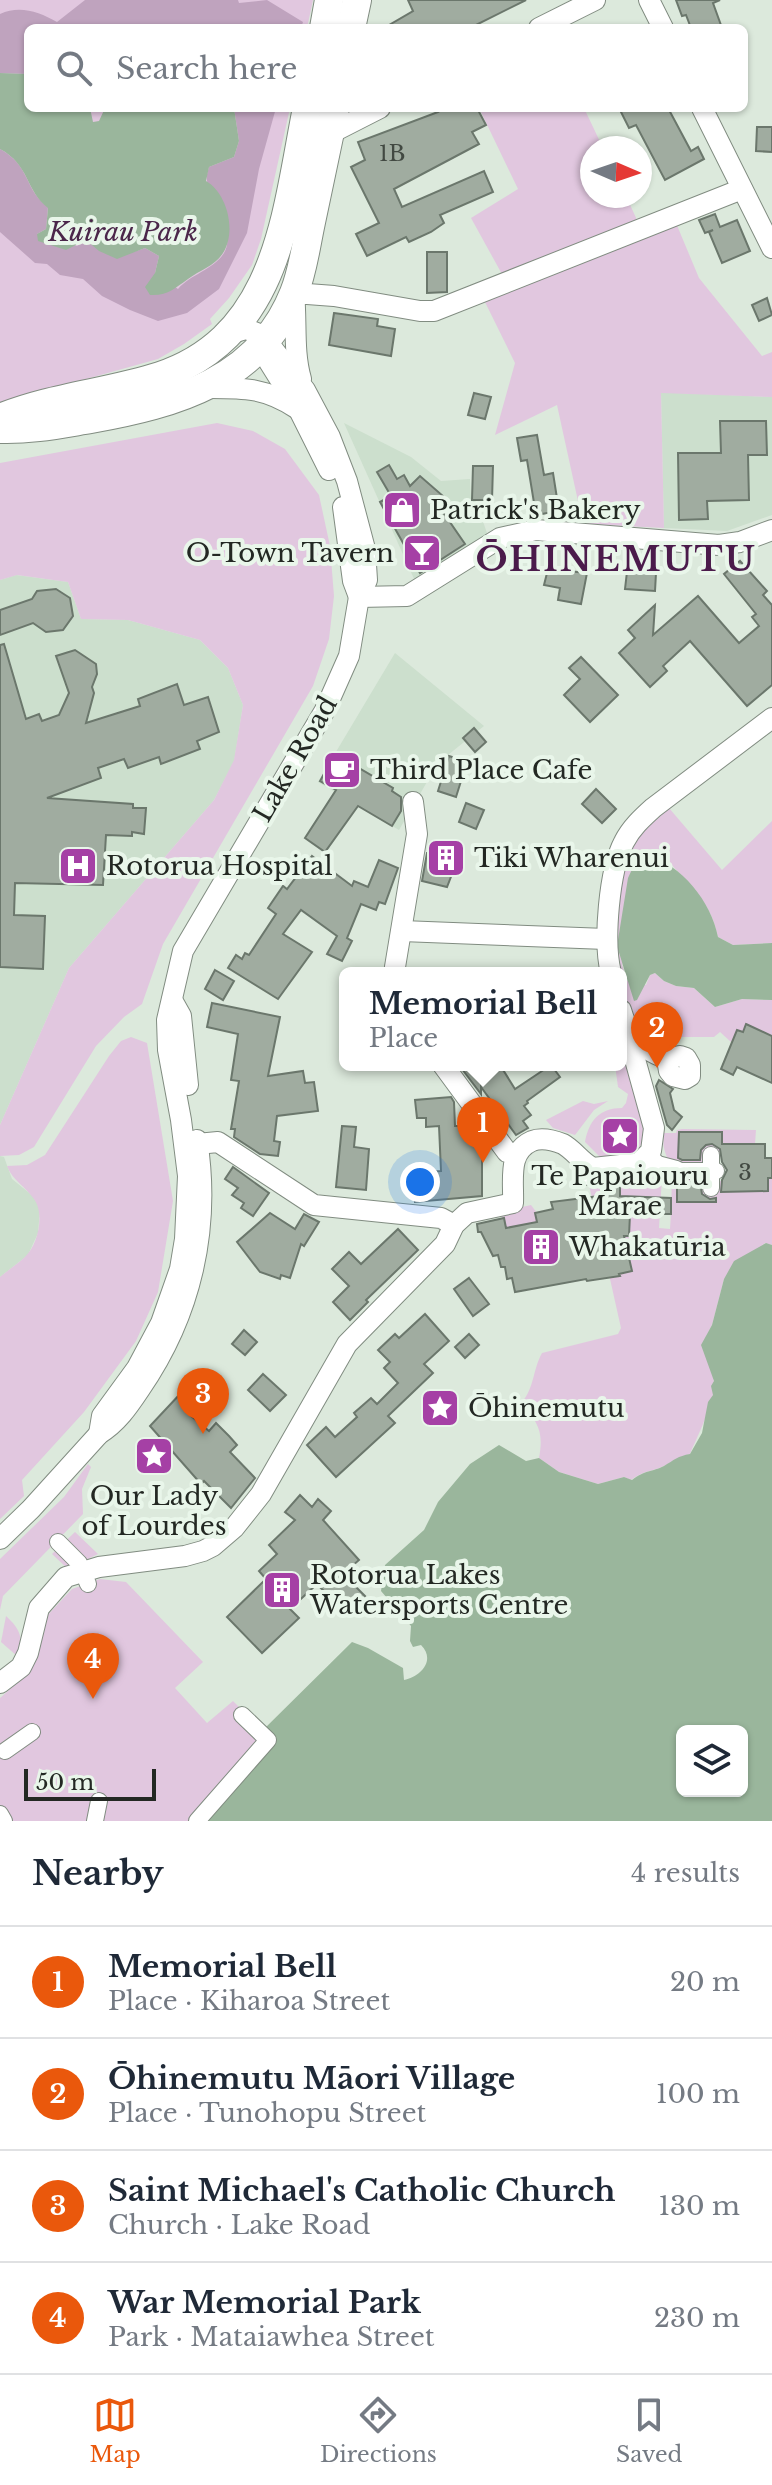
<!DOCTYPE html>
<html lang="en">
<head>
<meta charset="utf-8">
<style>
	:root { --surface:#fff; --page:#f6f6f7; --text:#1f2937; --muted:#747a83; --line:#e0e1e3; --accent:#ea580c }
	body { margin:0; font-family:"Libre Baskerville",serif; background:var(--page); color:var(--text) }
	.controls { position:absolute; right:24px; bottom:24px; display:grid; overflow:hidden; border-radius:12px; box-shadow:0 2px 6px #0004 }
	.controls button { width:72px; height:72px; display:grid; place-items:center; padding:0; border:0; border-bottom:2px solid var(--line); background:var(--surface); color:var(--text); font:40px sans-serif }
	.compass { position:absolute; left:580px; top:136px; width:72px; height:72px; border-radius:50%; background:var(--surface); box-shadow:0 2px 6px #0004; rotate:92deg }
	.scale { position:absolute; left:24px; bottom:20px; width:132px; box-sizing:border-box; padding-left:8px; border:4px solid #232823; border-top:0; font-size:22px; line-height:28px; white-space:nowrap; color:#232823; -webkit-text-stroke:6px #e9f6ea; paint-order:stroke }
	.you { position:absolute; left:420px; top:1182px; width:28px; height:28px; margin:-20px; border:6px solid #fff; border-radius:50%; background:#1a73e8; box-shadow:0 0 0 12px #1a73e833 }
	.badge { display:grid; place-items:center; width:52px; height:52px; border-radius:50%; background:var(--accent); color:#fff; font-size:26px; font-weight:700 }
	.pin { position:absolute; translate:-50% -66px; filter:drop-shadow(0 2px 4px #0008) }
	.pin::after { content:''; position:absolute; top:42px; width:28px; height:24px; background:inherit; clip-path:polygon(0 0,100% 0,50% 100%) }
	.popup { position:absolute; left:339px; top:967px; width:288px; height:104px; box-sizing:border-box; display:grid; place-content:center; border-radius:12px; background:var(--surface); filter:drop-shadow(0 2px 6px #0005); font-size:26px; white-space:nowrap; color:var(--muted) }
	.popup b { font-size:30px; color:var(--text) }
	.popup::after { content:''; position:absolute; left:50%; top:100%; margin-left:-16px; border:16px solid transparent; border-top-color:var(--surface) }
	.list { margin:0; padding:0; list-style:none }
	h2 { display:flex; justify-content:space-between; align-items:center; height:104px; margin:0; padding:0 32px; font-size:34px }
	h2 small { font-size:26px; font-weight:400; color:var(--muted) }
	.list li { display:grid; grid-template-columns:52px 1fr auto; gap:24px; align-items:center; box-sizing:border-box; height:112px; padding:0 32px; border-top:2px solid var(--line) }
	.list b { display:block; font-size:30px; white-space:nowrap }
	.list p { margin:0; font-size:26px; white-space:nowrap; color:var(--muted) }
	.list em { font-size:26px; font-style:normal; color:var(--muted) }
	.icon { flex:none; width:44px; height:44px; fill:none; stroke:currentColor; stroke-width:2; stroke-linecap:round; stroke-linejoin:round }
	.map { position:relative; flex:none; width:772px; height:1821px; overflow:hidden }
	.search { position:absolute; background:var(--surface); box-shadow:0 2px 6px #0004; left:24px; right:24px; top:24px; height:88px; display:flex; align-items:center; gap:20px; box-sizing:border-box; padding:0 28px; border-radius:12px; color:var(--muted); font-size:30px }
	.sheet { height:552px; background:var(--surface) }
	nav { display:flex; justify-content:space-around; align-items:center; box-sizing:border-box; height:112px; border-top:2px solid var(--line); background:var(--surface); font-size:22px; color:var(--muted) }
	nav a { display:grid; justify-items:center; gap:4px }
	nav .on { color:var(--accent) }
	.map>svg:first-child { display:block }
	.built { fill:#ccdfcd }
	.green { fill:#e1c7df }
	.forest { fill:#bfa3be }
	.water { fill:#9ab69c; fill-rule:evenodd }
	.building { fill:#a0aca0; stroke:#6b776c; stroke-width:2 }
	.lines { fill:none; stroke-linecap:round; stroke-linejoin:round }
	.pedestrian-casing { stroke:#818c81; stroke-width:18 }
	.minor-casing { stroke:#818c81; stroke-width:22 }
	.secondary-casing { stroke:#818c81; stroke-width:30 }
	.pedestrian { stroke:#fff; stroke-width:16 }
	.minor { stroke:#fff; stroke-width:20 }
	.secondary { stroke:#fff; stroke-width:28 }
	.labels { text-anchor:middle; stroke-width:8; stroke-linejoin:round; paint-order:stroke }
	.number-label { font-size:22px; fill:#424942 }
	.park-label { font-size:26px; font-style:italic; fill:#4b264a; stroke:#e9f6ea }
	.poi-label { font-size:26px; fill:#232823; stroke:#e9f6ea; text-anchor:start }
	.street-label { font-size:26px; fill:#232823; stroke:#e9f6ea }
	.district-label { font-size:34px; font-weight:bold; letter-spacing:2px; fill:#4b1b4b; stroke:#e9f6ea }
</style>
</head>
<body>
<div class="map">
<svg width="772" height="1821" viewBox="0 0 772 1821">
	<rect width="100%" height="100%" fill="#dce9dc"/>
	<g class="built">
		<path d="M661,392L772,397V515L727,531L664,528Z"/>
		<path d="M344,423L411,457L441,481L470,479L471,500L476,501L488,536L415,581Z"/>
		<path d="M16,575L68,582L81,619L128,620L200,640L228,668L243,705L234,762L214,800L69,968L0,1125V580Z"/>
		<path d="M395,653L484,726L438,763L399,830L318,782Z"/>
		<path d="M0,1156L4,1157L12,1179L33,1196L40,1209L38,1233L28,1255L0,1277Z"/>
	</g>
	<g class="green">
		<path d="M0,0H313L307,28H28V108H290L261,239L252,265L229,298L210,319L212,324L184,344L158,359L0,403Z"/>
		<path d="M479,108H584L603,148H592V196H626L637,220L503,276L471,218L518,189Z"/>
		<path d="M676,223L699,278L762,356L772,352V397L661,393L664,528L583,524L557,405L495,435L515,363L485,302Z"/>
		<path d="M217,423L253,431L285,449L319,495L330,546L334,596L329,639L313,686L163,944L142,1004L124,1017L96,1046L34,1147L19,1155L0,1156V1125L69,968L214,800L234,760L243,705L228,668L200,640L128,620L81,619L68,582L17,575L0,580V463Z"/>
		<path d="M669,808L722,870L772,821V943L733,945L718,937C711,902 691,886 668,861L622,965L627,981L646,985L650,975L655,973L664,981L676,986L694,988L715,1007L742,999L772,1000V1036L747,1024L743,1032L737,1030L731,1042L720,1032L714,1037H643C630,1016 621,998 621,973H617L612,948L623,861L635,839Z"/>
		<path d="M131,1037L147,1043L173,1201L158,1292L136,1341L84,1412L22,1480L24,1496L0,1519V1277C8,1270 18,1264 25,1257C38,1245 45,1214 34,1199C25,1186 13,1181 7,1166L27,1165L45,1155L109,1056L121,1041Z"/>
		<path d="M621,1038C629,1063 662,1136 633,1154C625,1159 611,1157 601,1158L585,1142C589,1120 600,1108 622,1108L626,1103L628,1094L618,1087L615,1065H621Z"/>
		<path d="M583,1101L594,1104L608,1101L594,1110L575,1135L553,1128L546,1120Z"/>
		<path d="M682,1129L756,1130L755,1144H729L722,1157H718V1181H722L729,1192L767,1191L768,1178H772V1245L765,1243L724,1279L712,1325L702,1345C706,1356 713,1370 714,1382C716,1400 697,1437 690,1454C679,1457 673,1461 664,1466C651,1472 645,1470 631,1480L624,1477L598,1484L559,1472L539,1458C544,1431 538,1424 522,1402C534,1389 533,1369 542,1353L618,1334L621,1328L589,1185L600,1180L601,1195L593,1197L607,1204L605,1179L632,1180V1175L662,1176L659,1228L670,1229C671,1217 673,1174 670,1164C665,1152 662,1147 664,1133H676L677,1130Z"/>
		<path d="M531,1205L537,1213V1222L506,1228L500,1212Z"/>
		<path d="M88,1464L91,1467L82,1489L83,1514L3,1596L0,1610V1559L64,1497Z"/>
		<path d="M75,1532L98,1554L68,1569L52,1554Z"/>
		<path d="M100,1579L126,1582L203,1662L175,1688L207,1723L233,1701L273,1741L201,1821H0V1698L26,1675L45,1618L72,1589Z"/>
		<path d="M6,1616C19,1628 25,1638 17,1656L1,1642Z"/>
	</g>
	<g class="forest">
		<path d="M85,0H238L239,3L267,0L303,22L301,28H28V74L0,73V14C20,5 39,12 57,22Z"/>
		<path d="M234,108H276L259,169L247,233L219,289L187,313L158,321L130,310L102,296L83,279L60,275L47,264L35,263L0,232V149C31,166 24,190 48,207L46,229L37,234L77,246L86,240C103,255 124,257 145,248L159,256L155,273L178,289C191,274 213,270 224,253C237,231 207,202 207,180C206,175 208,171 209,167L234,157L239,141Z"/>
	</g>
	<g class="water">
		<path d="M0,73L28,74V108H90L93,122L99,121L105,108H234L239,141L234,157L209,167L206,181C227,193 237,231 223,253C215,266 200,270 188,279C175,288 168,296 150,295L145,287L155,273L159,256L145,248L117,259L99,251L86,240L66,250L38,241L37,234L46,229L48,208C25,190 30,165 0,149Z"/>
		<path d="M647,854C682,866 711,901 718,937L733,945L772,943V1000L742,999L715,1007L694,988L676,986L664,981L655,973L650,975L637,1000L634,1001L617,946L628,878L634,865Z"/>
		<path d="M766,1243L772,1245V1821H202L235,1780L263,1730L352,1642L368,1648L403,1668L404,1680C421,1677 436,1660 421,1645L413,1647L410,1641L411,1626L381,1591L385,1565L424,1530L438,1502L470,1464L499,1445L526,1461L539,1458L559,1472L598,1484L624,1477L632,1480C645,1470 652,1472 664,1466C674,1460 678,1456 690,1454L702,1433L708,1402L713,1395L711,1386L714,1381L701,1345L712,1325L724,1279L734,1261ZM682,1731H742V1791H682Z"/>
	</g>
	<g class="building">
		<path d="M408,0H526L470,28H384L413,11Z"/>
		<path d="M676,0H720L713,3L722,28H691L686,15L682,16Z"/>
		<path d="M435,108H477L486,125L472,132L479,144L394,189L402,207L484,171L493,192L440,215L444,223L431,232L409,242L406,237L367,256L356,234L379,223L351,167L365,160L358,142L438,112Z"/>
		<path d="M619,108H668L691,151L698,147L704,159L665,180L636,125L629,128Z"/>
		<path d="M757,127H772V152L756,151Z"/>
		<path d="M715,214L720,227L737,220L750,251L722,263L709,232L713,230L705,233L699,220Z"/>
		<path d="M427,252H447V292L427,293Z"/>
		<path d="M767,298L772,315L759,321L752,305Z"/>
		<path d="M334,313L378,319L377,326L395,329L391,356L329,345Z"/>
		<path d="M474,393L491,397L485,419L468,415Z"/>
		<path d="M720,421H766L767,455H748L749,500L707,501L708,519L679,520L678,453H721Z"/>
		<path d="M537,435L544,475L553,473L559,511L536,515L527,460L521,461L517,438Z"/>
		<path d="M389,465L397,479L404,475L410,486L420,476L451,503L443,512L465,544L420,573L380,502L391,496L377,472Z"/>
		<path d="M473,466H493L492,500H472Z"/>
		<path d="M740,561L767,591L763,595L772,605V685L747,706L690,641L663,666L667,671L650,687L619,653L635,638L628,630L655,605L653,635L698,596L739,643L759,626L752,617L756,614L724,574Z"/>
		<path d="M628,563L648,564L647,572L656,573L655,591L625,589Z"/>
		<path d="M548,569L587,573L581,604L558,600L560,588L544,585Z"/>
		<path d="M56,589L70,598L73,616L63,630L46,632L33,623L0,635V610L32,599L37,591Z"/>
		<path d="M4,644L26,719L39,714L42,721L59,715L69,693L56,656L75,650L96,664L97,674L92,687L94,693L86,723L140,706L138,699L177,684L184,705L208,697L219,732L197,741L200,749L161,764L159,757L128,768L124,759L98,768L101,778L47,798L133,804V808H146L144,834L132,832V836L106,835L103,885L15,883L14,915L45,916L43,969L0,967V645Z"/>
		<path d="M581,657L618,695L590,722L564,695L580,679L569,668Z"/>
		<path d="M474,728L486,742L475,752L463,738Z"/>
		<path d="M335,754L393,788L392,791L401,797V811L392,826L358,806L325,852L305,838L336,790L320,781Z"/>
		<path d="M449,756L467,762L456,797L438,791Z"/>
		<path d="M596,789L616,809L602,823L582,804Z"/>
		<path d="M466,803L484,810L476,829L459,822Z"/>
		<path d="M433,845L463,857L457,870L454,869L447,887L422,881L427,853H430Z"/>
		<path d="M312,856L352,886L354,881L368,887L379,860L398,868L385,904L379,902L376,910L361,904L347,938L352,941L342,961L327,954L337,936L301,910L283,934L312,952L278,999L228,968L236,955L242,959L245,953L249,955L276,914L268,908L283,886L287,889Z"/>
		<path d="M215,970L234,981L223,1000L205,989Z"/>
		<path d="M212,1003L280,1017L268,1076L303,1071L305,1083L314,1082L318,1111L277,1116L274,1141L280,1142L278,1156L260,1154L234,1137L235,1129H231L239,1081L231,1080L238,1034L207,1027Z"/>
		<path d="M746,1024L772,1036V1083L737,1067L733,1075L721,1069L737,1030L743,1032Z"/>
		<path d="M459,1065H500L515,1089L551,1065L560,1077L527,1101L528,1103L524,1106L531,1115L523,1121L528,1128L516,1135L481,1087V1094Z"/>
		<path d="M659,1080L673,1089L670,1093L674,1110L682,1117L672,1130L667,1125L656,1086Z"/>
		<path d="M451,1097L454,1102L455,1126H472L476,1137L482,1140V1196L415,1202L413,1172L441,1171L439,1126L426,1127V1118H417L415,1100Z"/>
		<path d="M342,1126L356,1127L354,1147L369,1149L366,1190L336,1187Z"/>
		<path d="M679,1132H722V1144H765V1158H772V1178H768V1191L721,1192L722,1180L727,1170L722,1162L720,1149L712,1144L706,1145L701,1150L700,1160H682L678,1158Z"/>
		<path d="M233,1167L269,1193L253,1216L241,1208L244,1203L232,1195L238,1188L225,1179Z"/>
		<path d="M607,1181L620,1182V1196L671,1198V1214H630L629,1236H624L632,1271L619,1274L620,1276L587,1281L586,1279L515,1292L512,1278L507,1279L505,1267H501L498,1255L493,1256L481,1232H478L477,1224L504,1218L506,1228L537,1222L535,1213L553,1209L551,1202L607,1195Z"/>
		<path d="M682,1182H700L702,1194L710,1199L716,1198V1202H677V1184Z"/>
		<path d="M270,1213L295,1229L304,1214L319,1222L304,1246L301,1244L290,1278L281,1275L280,1279L260,1272L237,1242Z"/>
		<path d="M398,1229L418,1250L366,1300L368,1302L350,1320L333,1302L349,1286L332,1269L349,1252L361,1264Z"/>
		<path d="M469,1278L489,1304L473,1316L454,1289Z"/>
		<path d="M425,1314L449,1341L424,1364L433,1373L388,1416L395,1423L336,1477L307,1445L326,1427L335,1437L357,1417L354,1413L371,1398L377,1404L398,1383L384,1368L390,1362L378,1350L395,1334L399,1338Z"/>
		<path d="M244,1330L257,1342L245,1355L232,1344Z"/>
		<path d="M469,1334L479,1345L465,1358L455,1347Z"/>
		<path d="M263,1374L286,1395L270,1411L248,1390Z"/>
		<path d="M182,1392L199,1407L191,1416L209,1431L216,1423L229,1436L237,1445L230,1452L255,1478L231,1508L204,1481L201,1484L150,1426Z"/>
		<path d="M300,1495L312,1507L318,1499L331,1511L323,1520L359,1560L343,1574L365,1596L346,1614L317,1584L290,1609L299,1618L262,1653L227,1617L266,1579L259,1571L277,1554L269,1545L295,1520L285,1512Z"/>
	</g>
	<g class="lines">
		<defs>
			<g id="pedestrian">
				<path d="M676,1171H716"/>
				<path d="M711,1188V1155"/>
				<path d="M58,1542L79,1563L88,1584"/>
				<path d="M5,1751L32,1732"/>
				<path d="M0,1814L4,1821"/>
				<path d="M95,1821L99,1801"/>
				<path d="M197,1821L268,1740L242,1715"/>
			</g>
			<g id="minor">
				<path d="M649,0L663,28"/>
				<path d="M539,28L595,0"/>
				<path d="M702,108L772,248"/>
				<path d="M329,134L380,108"/>
				<path d="M269,362L299,410L329,470"/>
				<path d="M301,379C293,351 297,322 294,293L334,296L420,311H434L742,189"/>
				<path d="M205,388C243,388 264,387 296,408"/>
				<path d="M343,507L353,581L359,597"/>
				<path d="M359,597L407,596L500,538L536,530L719,545L740,542L772,530"/>
				<path d="M402,931L606,939"/>
				<path d="M394,973L417,834L413,802"/>
				<path d="M611,973C603,942 609,870 624,842C631,828 642,818 653,808L772,718"/>
				<path d="M172,1000L181,1016L188,1085"/>
				<path d="M621,1010C630,1040 638,1047 667,1059"/>
				<path d="M680,1056L686,1058L690,1065V1076L685,1079L673,1076L669,1071L667,1059Z"/>
				<path d="M443,1065L507,1152"/>
				<path d="M187,1145L218,1142L314,1205L441,1218L454,1225"/>
				<path d="M647,1157L657,1166L676,1171"/>
				<path d="M584,1175L587,1170L593,1168L639,1163L651,1151L654,1128L626,1027"/>
				<path d="M99,1434L102,1416L137,1368L161,1323L180,1269L185,1239L188,1176L181,1120L168,1050L167,1020L183,951L325,710L349,656L359,597L367,580L365,549L347,481L330,437L305,390L262,335L246,329L229,334"/>
				<path d="M0,1539L31,1509L99,1434C117,1423 128,1407 140,1389C191,1315 211,1229 197,1140"/>
				<path d="M0,1683L21,1667L28,1653L39,1608L66,1577L99,1567L185,1556L203,1551L213,1546L234,1528L261,1494L347,1344L445,1244L454,1225L467,1213L513,1203C514,1180 507,1152 532,1141C542,1137 553,1140 563,1144C574,1150 581,1162 593,1168"/>
			</g>
			<g id="secondary">
				<path d="M324,28L329,0"/>
				<path d="M351,28L357,0"/>
				<path d="M0,418C51,397 107,393 160,376C279,336 286,213 307,108"/>
				<path d="M0,429C31,430 60,424 91,419C175,404 259,381 294,293C303,271 306,245 311,222C319,184 327,146 335,108"/>
			</g>
		</defs>
		<use href="#pedestrian" class="pedestrian-casing"/>
		<use href="#minor" class="minor-casing"/>
		<use href="#secondary" class="secondary-casing"/>
		<use href="#pedestrian" class="pedestrian"/>
		<use href="#minor" class="minor"/>
		<use href="#secondary" class="secondary"/>
	</g>
	<defs>
		<symbol id="shop-square" viewBox="-11 -11 22 22"><rect x="-9" y="-9" width="18" height="18" rx="4" fill="#a540a5" stroke="#e9f6ea"/><path d="M-5-2.5h2.3a2.7 3.5 0 0 1 5.4 0H5L5.5 6h-11ZM-1.5-2.5h3a1.5 2.3 0 0 0-3 0Z" fill="#fff"/></symbol>
		<symbol id="bar-square" viewBox="-11 -11 22 22"><rect x="-9" y="-9" width="18" height="18" rx="4" fill="#a540a5" stroke="#e9f6ea"/><path d="M-6-5H6L.8 .8V4.5H3.5V6h-7V4.5H-.8V.8Z" fill="#fff"/></symbol>
		<symbol id="cafe-square" viewBox="-11 -11 22 22"><rect x="-9" y="-9" width="18" height="18" rx="4" fill="#a540a5" stroke="#e9f6ea"/><path d="M-5.5-4.5H6V0H3Q3 3.5 0 3.5H-2.5Q-5.5 3.5-5.5 0ZM3-3.2v2h1.7v-2ZM-6 4.5H4V6H-6Z" fill="#fff"/></symbol>
		<symbol id="building-square" viewBox="-11 -11 22 22"><rect x="-9" y="-9" width="18" height="18" rx="4" fill="#a540a5" stroke="#e9f6ea"/><path d="M-4-6H4V6H1V3H-1V6H-4ZM-2.5-4.3h1.7v1.8h-1.7ZM.8-4.3h1.7v1.8H.8ZM-2.5-1h1.7V.8h-1.7ZM.8-1h1.7V.8H.8Z" fill="#fff"/></symbol>
		<symbol id="hospital-square" viewBox="-11 -11 22 22"><rect x="-9" y="-9" width="18" height="18" rx="4" fill="#a540a5" stroke="#e9f6ea"/><path d="M-5-5h3v3.5h4V-5h3V5h-3V1.5h-4V5h-3Z" fill="#fff"/></symbol>
		<symbol id="sight-square" viewBox="-11 -11 22 22"><rect x="-9" y="-9" width="18" height="18" rx="4" fill="#a540a5" stroke="#e9f6ea"/><path d="M0-6L1.8-2.2L6-1.7L2.9 1.2L3.7 5.4L0 3.3L-3.7 5.4L-2.9 1.2L-6-1.7L-1.8-2.2Z" fill="#fff"/></symbol>
	</defs>
	<g fill-rule="evenodd">
		<use href="#shop-square" x="380" y="488" width="44" height="44"/>
		<use href="#bar-square" x="400" y="531" width="44" height="44"/>
		<use href="#cafe-square" x="320" y="748" width="44" height="44"/>
		<use href="#building-square" x="424" y="836" width="44" height="44"/>
		<use href="#hospital-square" x="56" y="844" width="44" height="44"/>
		<use href="#sight-square" x="598" y="1114" width="44" height="44"/>
		<use href="#building-square" x="519" y="1225" width="44" height="44"/>
		<use href="#sight-square" x="418" y="1386" width="44" height="44"/>
		<use href="#sight-square" x="132" y="1434" width="44" height="44"/>
		<use href="#building-square" x="260" y="1568" width="44" height="44"/>
	</g>
	<g class="labels">
		<g class="number-label">
			<text x="392" y="161">1B</text>
			<text x="745" y="1180">3</text>
		</g>
		<g class="park-label">
			<text x="123" y="241">Kuirau Park</text>
		</g>
		<g class="poi-label">
			<text x="430" y="519">Patrick's Bakery</text>
			<text x="394" y="562" text-anchor="end">O-Town Tavern</text>
			<text x="370" y="779">Third Place Cafe</text>
			<text x="474" y="867">Tiki Wharenui</text>
			<text x="106" y="875">Rotorua Hospital</text>
			<text x="620" y="1185" text-anchor="middle">Te Papaiouru<tspan x="620" dy="30">Marae</tspan></text>
			<text x="569" y="1256">Whakatūria</text>
			<text x="468" y="1417">Ōhinemutu</text>
			<text x="154" y="1505" text-anchor="middle">Our Lady<tspan x="154" dy="30">of Lourdes</tspan></text>
			<text x="310" y="1584">Rotorua Lakes<tspan x="310" dy="30">Watersports Centre</tspan></text>
		</g>
		<g class="street-label">
			<text transform="translate(295 759) rotate(-60)" y="9">Lake Road</text>
		</g>
		<g class="district-label">
			<text x="616" y="571">ŌHINEMUTU</text>
		</g>
	</g>
</svg>
<div class="controls">
<button><svg class="icon" aria-label="layers" viewBox="0 0 24 24"><path d="M12 4l9 5-9 5-9-5zM3 14l9 5 9-5"/></svg></button>
</div>
<svg class="compass" viewBox="-18 -18 36 36"><path d="M0-13l5 13h-10z" fill="#e53935"/><path d="M0 13l5-13h-10z" fill="#747a83"/></svg>
<div class="scale">50 m</div>
<div class="you"></div>
<div class="pin badge" style="left:483px;top:1163px">1</div>
<div class="popup"><b>Memorial Bell</b>Place</div>
<div class="pin badge" style="left:657px;top:1068px">2</div>
<div class="pin badge" style="left:203px;top:1434px">3</div>
<div class="pin badge" style="left:93px;top:1699px">4</div>
<div class="search"><svg class="icon" aria-label="search" viewBox="0 0 24 24"><circle cx="10" cy="10" r="6"/><path d="M15 15l6 6"/></svg>Search here</div>
</div>
<section class="sheet">
<h2>Nearby<small>4 results</small></h2>
<ul class="list">
<li><span class="badge">1</span><div><b>Memorial Bell</b><p>Place · Kiharoa Street</p></div><em>20 m</em></li>
<li><span class="badge">2</span><div><b>Ōhinemutu Māori Village</b><p>Place · Tunohopu Street</p></div><em>100 m</em></li>
<li><span class="badge">3</span><div><b>Saint Michael's Catholic Church</b><p>Church · Lake Road</p></div><em>130 m</em></li>
<li><span class="badge">4</span><div><b>War Memorial Park</b><p>Park · Mataiawhea Street</p></div><em>230 m</em></li>
</ul>
</section>
<nav>
<a class="on"><svg class="icon" aria-label="map" viewBox="0 0 24 24"><path d="M3 6l6-2 6 2 6-2v14l-6 2-6-2-6 2zM9 4v14M15 6v14"/></svg>Map</a>
<a><svg class="icon" aria-label="directions" viewBox="0 0 24 24"><path d="M12 3l9 9-9 9-9-9zM9 14v-3h6M13 9l2 2-2 2"/></svg>Directions</a>
<a><svg class="icon" aria-label="saved" viewBox="0 0 24 24"><path d="M7 4h10v16l-5-4-5 4z"/></svg>Saved</a>
</nav>
</body>
</html>
